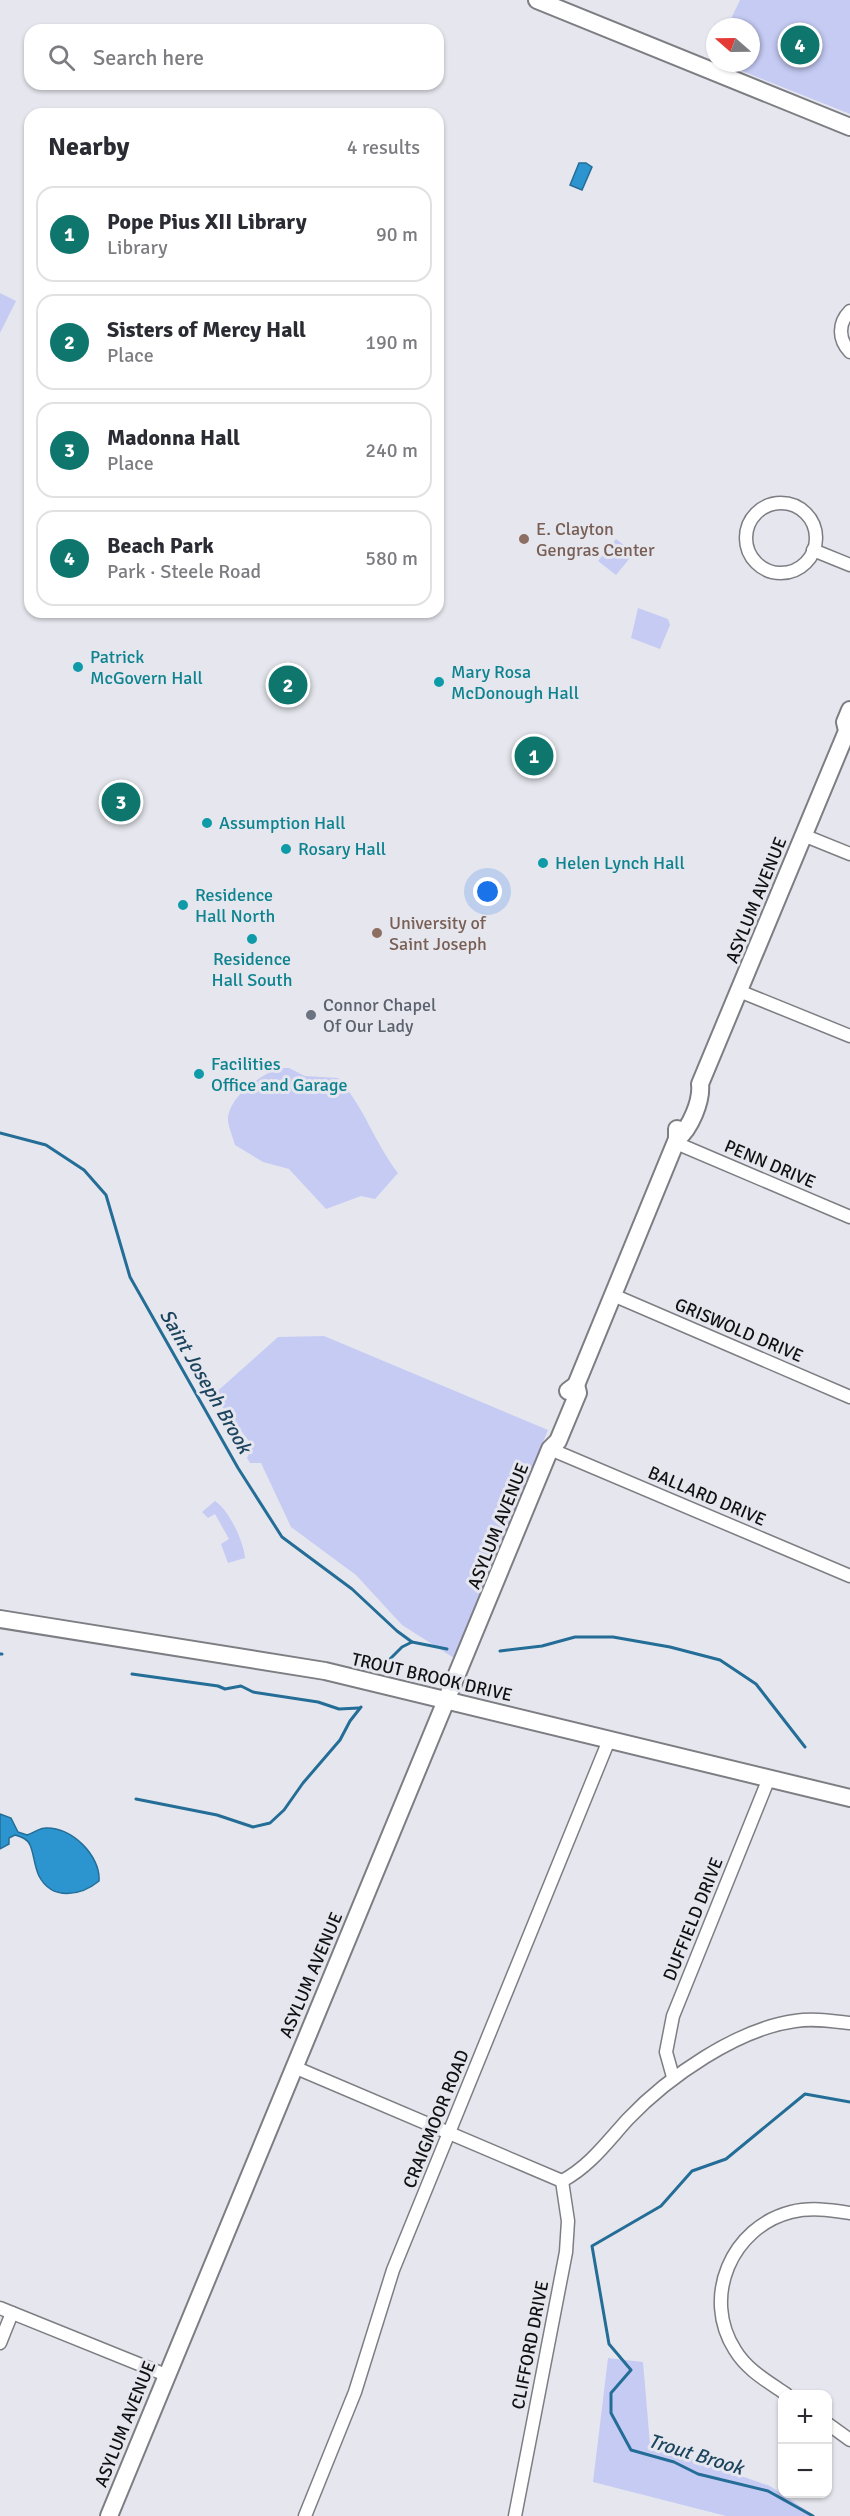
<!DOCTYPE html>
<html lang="en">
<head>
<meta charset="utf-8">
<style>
	:root { --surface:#fff; --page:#f2f2f3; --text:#2b2b33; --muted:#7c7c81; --line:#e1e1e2; --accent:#0f766e }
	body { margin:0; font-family:Signika,sans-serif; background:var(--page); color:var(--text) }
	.controls { position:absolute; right:18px; bottom:18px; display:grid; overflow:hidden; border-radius:12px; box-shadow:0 2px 4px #0004 }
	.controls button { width:54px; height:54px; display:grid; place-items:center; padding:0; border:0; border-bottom:2px solid var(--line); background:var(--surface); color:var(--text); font:30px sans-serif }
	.compass { position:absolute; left:706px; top:18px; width:54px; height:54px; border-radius:50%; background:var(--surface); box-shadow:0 2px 4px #0004; rotate:290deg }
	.you { position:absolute; left:488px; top:892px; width:21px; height:21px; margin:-15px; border:4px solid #fff; border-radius:50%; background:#1a73e8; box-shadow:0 0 0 9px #1a73e833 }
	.badge { display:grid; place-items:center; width:39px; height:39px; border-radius:50%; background:var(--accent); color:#fff; font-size:20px; font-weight:700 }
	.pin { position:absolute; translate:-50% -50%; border:3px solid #fff; box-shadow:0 2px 6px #0006 }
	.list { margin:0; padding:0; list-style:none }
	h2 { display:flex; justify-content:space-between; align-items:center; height:78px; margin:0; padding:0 24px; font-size:26px }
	h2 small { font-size:20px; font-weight:400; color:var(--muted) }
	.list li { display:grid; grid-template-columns:39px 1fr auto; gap:18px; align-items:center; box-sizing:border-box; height:96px; margin:0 12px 12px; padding:0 12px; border:2px solid var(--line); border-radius:18px }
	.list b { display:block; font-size:22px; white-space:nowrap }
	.list p { margin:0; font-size:20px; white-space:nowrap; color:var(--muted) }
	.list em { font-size:20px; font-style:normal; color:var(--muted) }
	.icon { flex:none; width:33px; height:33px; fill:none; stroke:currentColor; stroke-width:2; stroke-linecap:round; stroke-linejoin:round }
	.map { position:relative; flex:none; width:850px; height:2516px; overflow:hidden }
	.search { position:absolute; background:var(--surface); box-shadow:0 2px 4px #0004; left:24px; top:24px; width:420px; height:66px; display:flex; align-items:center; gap:15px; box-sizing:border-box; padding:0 21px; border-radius:18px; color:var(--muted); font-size:22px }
	.panel { position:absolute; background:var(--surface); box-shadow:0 2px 4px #0004; left:24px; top:108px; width:420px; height:510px; border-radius:18px }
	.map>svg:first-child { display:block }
	.green { fill:#c6cbf4 }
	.water { fill:#2c94cf; stroke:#246d97; stroke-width:1.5 }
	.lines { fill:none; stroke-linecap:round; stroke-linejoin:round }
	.stream { stroke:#246d97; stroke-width:3 }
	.street-casing { stroke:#7d7e83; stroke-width:15 }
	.secondary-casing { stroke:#7d7e83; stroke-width:20 }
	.street { stroke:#fff; stroke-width:12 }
	.secondary { stroke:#fff; stroke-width:16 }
	.education-dot { fill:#8d6e63; stroke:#e6e7ee; stroke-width:2 }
	.culture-dot { fill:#0f9aa8; stroke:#e6e7ee; stroke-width:2 }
	.worship-dot { fill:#6b7280; stroke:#e6e7ee; stroke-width:2 }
	.labels { text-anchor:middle; stroke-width:6; stroke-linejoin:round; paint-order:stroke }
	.education-label { font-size:18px; fill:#785e54; stroke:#e6e7ee; text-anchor:start }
	.culture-label { font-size:18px; fill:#0d838f; stroke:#e6e7ee; text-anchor:start }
	.street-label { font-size:18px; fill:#111113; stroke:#e6e7ee }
	.worship-label { font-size:18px; fill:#5b616d; stroke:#e6e7ee; text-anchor:start }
	.water-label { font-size:20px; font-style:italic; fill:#1c445e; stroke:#e6e7ee }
</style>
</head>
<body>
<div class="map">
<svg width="850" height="2516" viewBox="0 0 850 2516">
	<rect width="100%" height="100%" fill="#e6e7ee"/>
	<g class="green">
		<path d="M740,0H850V114L722,63H751V27H727Z"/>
		<path d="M0,293L16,301L0,333Z"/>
		<path d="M616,539L634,553L616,575L598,561Z"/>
		<path d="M638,608L668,619L670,625L660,649L631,638Z"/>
		<path d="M278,1068H289L305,1076L338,1078C365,1108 374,1142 398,1173L375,1199L361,1196L326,1209L289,1169L263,1162L235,1145C233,1137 227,1124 228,1117C231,1095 260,1076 278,1068Z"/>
		<path d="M324,1336L548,1430L454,1658L402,1625L356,1575L291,1527L261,1463H250L247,1458L252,1445L213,1395L278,1337Z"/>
		<path d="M215,1501C229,1510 244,1542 245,1558L228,1563L221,1544L229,1539L215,1514L208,1518L202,1512Z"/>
		<path d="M608,2358L643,2362L650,2444L770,2486L815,2516H726L593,2482Z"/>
	</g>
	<g class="water">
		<path d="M579,163H586L592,167L582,190L570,185Z"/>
		<path d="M0,1814L11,1818L18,1832L27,1835C33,1833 40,1828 45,1828C71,1826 101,1856 99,1881C81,1896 52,1901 39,1876C34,1865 34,1854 30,1845C28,1839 21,1837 15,1835L9,1838V1844L0,1849Z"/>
	</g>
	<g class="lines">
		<g class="stream">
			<path d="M0,1133L46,1145L84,1170L106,1195L130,1277L238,1468L282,1537L352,1589L397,1631L412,1642L447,1649"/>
			<path d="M500,1651L542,1646L575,1637H613L670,1647L720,1660L756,1684L805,1747"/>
			<path d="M0,1654H2"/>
			<path d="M390,1659L402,1647L412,1642"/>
			<path d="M132,1674L218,1686L225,1689L241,1686L253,1692L318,1702L339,1709L359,1708"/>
			<path d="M136,1799L217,1815L253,1827L270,1823L284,1810L303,1783L340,1740L350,1721L361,1707"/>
			<path d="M813,2516L768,2491L698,2474L674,2462L631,2450L611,2413V2393L631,2370L609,2344L592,2246L661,2206L692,2171L726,2159L805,2094L850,2102"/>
		</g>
		<defs>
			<g id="street">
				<path d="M850,311C838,323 838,339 850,352"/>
				<circle cx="781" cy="538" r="35"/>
				<path d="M813,550L850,565"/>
				<path d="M803,835L850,854"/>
				<path d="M739,991L850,1036"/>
				<path d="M676,1143L850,1217"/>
				<path d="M613,1295L850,1397"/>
				<path d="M550,1449L850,1576"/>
				<path d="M294,2067L562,2181"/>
				<path d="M673,2077L666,2052L673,2016L769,1778"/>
				<path d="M562,2181C590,2166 607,2142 628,2119C668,2077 737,2029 795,2021C813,2018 832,2021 850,2023"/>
				<path d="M0,2308L166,2375"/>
				<path d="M0,2343L12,2313"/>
				<path d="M786,2394C767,2381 747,2370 735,2350C701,2297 732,2227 791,2212C811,2207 830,2210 850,2213"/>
				<path d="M828,2424L850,2440"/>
				<path d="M305,2516L355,2392L393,2270L609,1740"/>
				<path d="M515,2516L566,2252L568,2221L562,2181"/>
			</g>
			<g id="secondary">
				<path d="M537,0L850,127"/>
				<path d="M677,1139C690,1129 702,1101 700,1084L847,731L845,722L850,710"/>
				<path d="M568,1391L576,1385L677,1139V1129"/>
				<path d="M0,1619L325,1671L850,1798"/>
				<path d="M109,2516L550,1449L558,1441L578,1393L576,1385"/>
			</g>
		</defs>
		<use href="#street" class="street-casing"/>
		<use href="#secondary" class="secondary-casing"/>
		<use href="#street" class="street"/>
		<use href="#secondary" class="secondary"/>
	</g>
	<g class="education-dot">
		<circle cx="524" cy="539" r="6"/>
		<circle cx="377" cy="933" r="6"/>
	</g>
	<g class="culture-dot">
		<circle cx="78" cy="667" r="6"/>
		<circle cx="439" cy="682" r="6"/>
		<circle cx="207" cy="823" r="6"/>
		<circle cx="286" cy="849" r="6"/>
		<circle cx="543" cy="863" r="6"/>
		<circle cx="183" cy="905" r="6"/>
		<circle cx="252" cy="939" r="6"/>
		<circle cx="199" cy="1074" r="6"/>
	</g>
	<circle class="worship-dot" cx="311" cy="1015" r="6"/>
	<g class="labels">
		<g class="education-label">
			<text x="536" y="535">E. Clayton<tspan x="536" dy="21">Gengras Center</tspan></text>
			<text x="389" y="929">University of<tspan x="389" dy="21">Saint Joseph</tspan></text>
		</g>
		<g class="culture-label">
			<text x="90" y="663">Patrick<tspan x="90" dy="21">McGovern Hall</tspan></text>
			<text x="451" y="678">Mary Rosa<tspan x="451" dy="21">McDonough Hall</tspan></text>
			<text x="219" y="829">Assumption Hall</text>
			<text x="298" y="855">Rosary Hall</text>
			<text x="555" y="869">Helen Lynch Hall</text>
			<text x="195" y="901">Residence<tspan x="195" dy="21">Hall North</tspan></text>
			<text x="252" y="965" text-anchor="middle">Residence<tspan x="252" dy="21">Hall South</tspan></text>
			<text x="211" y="1070">Facilities<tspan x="211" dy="21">Office and Garage</tspan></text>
		</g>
		<g class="street-label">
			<text transform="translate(756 900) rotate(-68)" y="6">ASYLUM AVENUE</text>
			<text transform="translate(770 1164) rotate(23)" y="6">PENN DRIVE</text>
			<text transform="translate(739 1330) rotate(23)" y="6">GRISWOLD DRIVE</text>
			<text transform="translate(707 1496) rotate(23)" y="6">BALLARD DRIVE</text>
			<text transform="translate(498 1526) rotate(-68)" y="6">ASYLUM AVENUE</text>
			<text transform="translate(432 1677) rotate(13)" y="6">TROUT BROOK DRIVE</text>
			<text transform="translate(693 1919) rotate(-68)" y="6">DUFFIELD DRIVE</text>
			<text transform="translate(311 1975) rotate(-67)" y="6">ASYLUM AVENUE</text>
			<text transform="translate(436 2119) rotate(-68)" y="6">CRAIGMOOR ROAD</text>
			<text transform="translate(530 2345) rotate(-79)" y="6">CLIFFORD DRIVE</text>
			<text transform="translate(125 2424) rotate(-68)" y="6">ASYLUM AVENUE</text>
		</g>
		<g class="worship-label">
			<text x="323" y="1011">Connor Chapel<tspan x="323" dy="21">Of Our Lady</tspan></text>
		</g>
		<g class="water-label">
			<text transform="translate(206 1381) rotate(60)" y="7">Saint Joseph Brook</text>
			<text transform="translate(696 2454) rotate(17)" y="7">Trout Brook</text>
		</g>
	</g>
</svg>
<div class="controls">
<button>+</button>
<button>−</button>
</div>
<svg class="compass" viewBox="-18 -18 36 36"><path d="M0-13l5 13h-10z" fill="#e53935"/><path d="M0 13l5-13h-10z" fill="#7c7c81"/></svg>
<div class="you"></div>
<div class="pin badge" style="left:534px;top:756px">1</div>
<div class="pin badge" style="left:288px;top:685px">2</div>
<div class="pin badge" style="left:121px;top:802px">3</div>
<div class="pin badge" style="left:800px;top:45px">4</div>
<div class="search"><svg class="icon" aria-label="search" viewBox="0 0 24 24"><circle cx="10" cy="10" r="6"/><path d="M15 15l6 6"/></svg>Search here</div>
<section class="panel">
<h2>Nearby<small>4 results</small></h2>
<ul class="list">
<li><span class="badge">1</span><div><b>Pope Pius XII Library</b><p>Library</p></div><em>90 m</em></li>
<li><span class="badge">2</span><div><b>Sisters of Mercy Hall</b><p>Place</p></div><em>190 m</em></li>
<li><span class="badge">3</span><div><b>Madonna Hall</b><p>Place</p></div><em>240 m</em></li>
<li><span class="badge">4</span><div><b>Beach Park</b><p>Park · Steele Road</p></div><em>580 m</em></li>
</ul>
</section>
</div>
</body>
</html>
